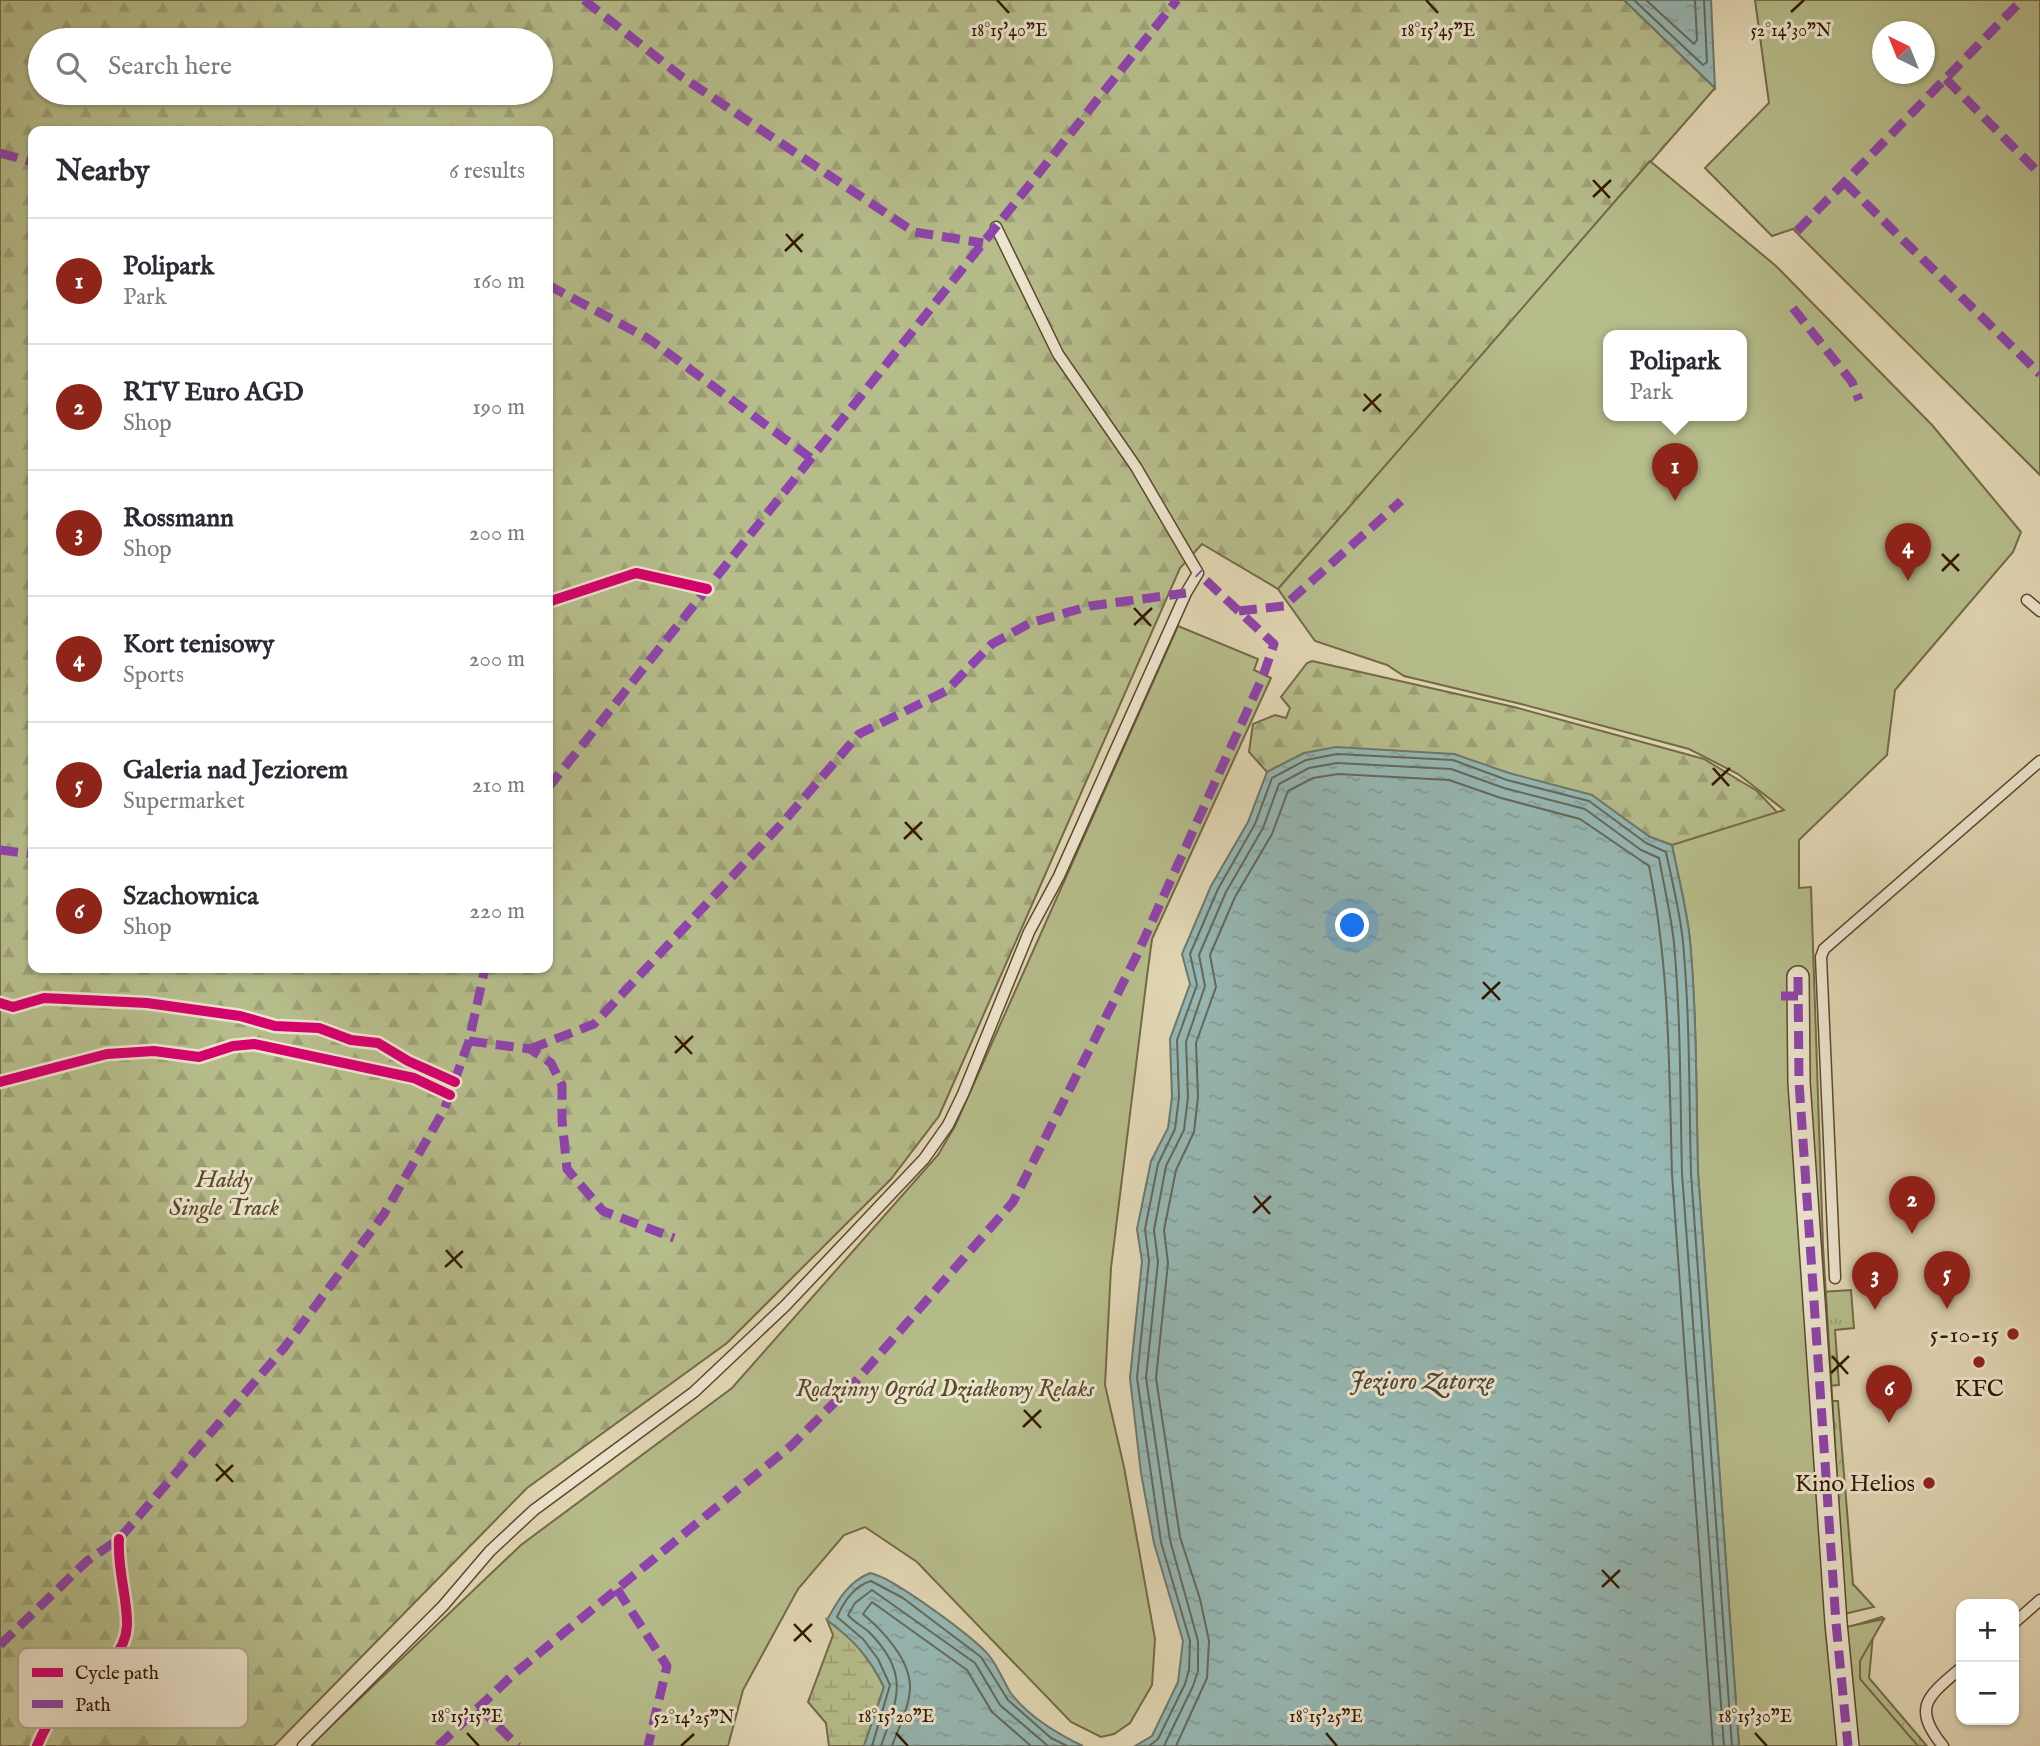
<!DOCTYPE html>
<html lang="en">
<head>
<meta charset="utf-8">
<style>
	:root { --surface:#fff; --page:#f2f2f3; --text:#2b2b33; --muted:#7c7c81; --line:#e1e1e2; --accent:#8f2418 }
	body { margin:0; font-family:"IM FELL English",serif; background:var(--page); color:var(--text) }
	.controls { position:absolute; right:21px; bottom:21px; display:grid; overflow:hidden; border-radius:14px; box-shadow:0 2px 5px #0004 }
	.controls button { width:63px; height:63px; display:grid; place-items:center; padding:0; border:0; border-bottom:2px solid var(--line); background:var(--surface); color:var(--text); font:35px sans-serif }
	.compass { position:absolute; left:1872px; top:21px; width:63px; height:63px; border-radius:50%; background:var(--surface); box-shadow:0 2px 5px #0004; rotate:317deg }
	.you { position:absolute; left:1353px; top:926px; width:24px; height:24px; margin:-18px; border:5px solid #fff; border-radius:50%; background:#1a73e8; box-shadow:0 0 0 10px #1a73e833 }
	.badge { display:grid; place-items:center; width:46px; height:46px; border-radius:50%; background:var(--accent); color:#fff; font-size:23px; font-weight:700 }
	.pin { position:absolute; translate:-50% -58px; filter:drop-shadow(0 2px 4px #0008) }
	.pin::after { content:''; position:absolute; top:37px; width:24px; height:21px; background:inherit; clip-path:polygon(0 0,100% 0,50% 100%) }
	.popup { position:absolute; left:1603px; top:330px; width:144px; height:91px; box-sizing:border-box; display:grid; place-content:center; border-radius:14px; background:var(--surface); filter:drop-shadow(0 2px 5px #0005); font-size:23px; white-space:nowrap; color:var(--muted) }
	.popup b { font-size:26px; color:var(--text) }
	.popup::after { content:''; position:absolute; left:50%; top:100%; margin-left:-14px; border:14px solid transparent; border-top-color:var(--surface) }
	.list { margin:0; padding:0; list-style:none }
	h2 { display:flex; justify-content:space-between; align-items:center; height:91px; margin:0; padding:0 28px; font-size:30px }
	h2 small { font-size:23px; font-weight:400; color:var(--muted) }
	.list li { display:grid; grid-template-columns:46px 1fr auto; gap:21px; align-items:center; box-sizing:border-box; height:126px; padding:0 28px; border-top:2px solid var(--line) }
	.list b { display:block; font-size:26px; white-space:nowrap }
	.list p { margin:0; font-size:23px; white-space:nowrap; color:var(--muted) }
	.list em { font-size:23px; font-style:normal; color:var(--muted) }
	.icon { flex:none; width:38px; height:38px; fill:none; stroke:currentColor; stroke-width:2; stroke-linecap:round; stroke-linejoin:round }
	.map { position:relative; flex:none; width:2040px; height:1746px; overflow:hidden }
	.search { position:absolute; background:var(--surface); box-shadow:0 2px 5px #0004; left:28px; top:28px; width:525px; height:77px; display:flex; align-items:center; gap:18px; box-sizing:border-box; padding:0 24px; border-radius:38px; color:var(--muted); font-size:26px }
	.panel { position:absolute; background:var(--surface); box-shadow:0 2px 5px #0004; left:28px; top:126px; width:525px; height:847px; border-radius:14px }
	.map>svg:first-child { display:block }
	.grass { fill:url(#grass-tufts); stroke:#746a46; stroke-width:2 }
	.forest { fill:url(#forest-firs); stroke:#746a46; stroke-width:2; fill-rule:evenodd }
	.wetland { fill:url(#wetland-marsh); stroke:#746a46; stroke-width:2 }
	.green { fill:#b6bd8b; stroke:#746a46; stroke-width:2; fill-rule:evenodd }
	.water { fill:url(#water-ripples); stroke:#6e786c; stroke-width:2 }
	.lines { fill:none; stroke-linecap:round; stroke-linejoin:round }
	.shore { stroke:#64685a; stroke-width:2 }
	.lane-casing { stroke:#5e472d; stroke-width:13 }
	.street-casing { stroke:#5e472d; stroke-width:24 }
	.lane { stroke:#ece5ce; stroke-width:10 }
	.street { stroke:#ece5ce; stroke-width:21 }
	.quiet { stroke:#8e44ad; stroke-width:9; stroke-dasharray:18 9; stroke-linecap:butt }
	.cycleway-casing { stroke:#ece5ce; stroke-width:15 }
	.cycleway { stroke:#d6006c; stroke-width:10 }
	.ticks { fill:none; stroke:#321700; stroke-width:2.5 }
	.poi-dot { fill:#8f2418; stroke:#ece5ce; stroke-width:2.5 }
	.labels { text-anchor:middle; stroke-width:6; stroke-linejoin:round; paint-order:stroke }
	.park-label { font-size:24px; font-style:italic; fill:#5a492a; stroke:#ece5ce }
	.poi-label { font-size:24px; fill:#321700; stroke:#ece5ce; text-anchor:end }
	.water-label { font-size:26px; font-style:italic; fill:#504736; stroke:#ece5ce }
	.key { fill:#ece5ce; stroke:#b4a790; stroke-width:2 }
	.key-label { font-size:19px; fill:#321700 }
	.ticks-label { font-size:18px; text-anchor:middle; fill:#321700; stroke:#ece5ce; stroke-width:6; stroke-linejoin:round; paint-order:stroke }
</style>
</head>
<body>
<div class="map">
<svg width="2040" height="1746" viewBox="0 0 2040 1746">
	<defs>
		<pattern id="grass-tufts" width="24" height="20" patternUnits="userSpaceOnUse" patternTransform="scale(1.75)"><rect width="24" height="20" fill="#b6bd8b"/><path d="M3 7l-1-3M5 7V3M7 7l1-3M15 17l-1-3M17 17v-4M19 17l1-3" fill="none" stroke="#9da276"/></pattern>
		<pattern id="forest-firs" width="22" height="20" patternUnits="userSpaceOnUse" patternTransform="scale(1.75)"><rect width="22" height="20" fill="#b6bd8b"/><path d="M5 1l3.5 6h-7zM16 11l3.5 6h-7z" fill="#9da276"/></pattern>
		<pattern id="wetland-marsh" width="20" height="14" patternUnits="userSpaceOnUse" patternTransform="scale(1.75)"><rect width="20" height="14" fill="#b6bd8b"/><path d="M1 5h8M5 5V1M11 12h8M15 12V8" fill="none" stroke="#9da276"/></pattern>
		<pattern id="water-ripples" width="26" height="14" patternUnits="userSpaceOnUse" patternTransform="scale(1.75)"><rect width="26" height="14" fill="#96b8b4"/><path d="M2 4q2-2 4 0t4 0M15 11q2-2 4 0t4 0" fill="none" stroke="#829d99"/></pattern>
	</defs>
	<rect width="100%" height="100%" fill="#e2d7b4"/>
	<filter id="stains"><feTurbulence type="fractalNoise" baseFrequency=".00286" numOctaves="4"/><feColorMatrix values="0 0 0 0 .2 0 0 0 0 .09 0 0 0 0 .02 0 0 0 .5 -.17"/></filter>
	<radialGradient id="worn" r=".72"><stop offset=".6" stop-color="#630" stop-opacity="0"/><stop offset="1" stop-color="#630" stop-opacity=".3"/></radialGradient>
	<g class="grass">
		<path d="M1851,1290L1854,1328L1835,1330L1839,1385L1828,1386L1821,1292Z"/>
		<path d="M1829,1401H1838L1853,1584L1874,1607L1844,1614Z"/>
		<path d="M1882,1617L1884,1619L1873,1635L1869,1678L1927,1746H1856L1846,1628Z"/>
	</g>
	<g class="forest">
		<path d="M0,0H1624L1715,88L1278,589L1202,544L1180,568L939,1116L891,1179L727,1343L527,1488L274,1746H0ZM40,40H541V93H40ZM33,131H548V968H33Z"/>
		<path d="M1312,661L1514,707L1704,759L1757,791L1778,813L1700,863L1672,845L1650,837L1624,819L1454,754L1304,753L1267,772L1249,752L1253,724L1275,715L1286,718L1290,708L1281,697L1307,663Z"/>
	</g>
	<path class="wetland" d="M827,1620C856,1642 868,1654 884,1687L864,1746H829L826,1723L808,1702L833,1635Z"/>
	<g class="green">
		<path d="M1755,0H2040V475L1793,229L1772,236L1705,168L1769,103ZM1882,32H1924V74H1882Z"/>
		<path d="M1650,161L1776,266L1932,425L2021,532L2013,552L1895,690L1887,755L1799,840V888L1811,887L1823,1246L1846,1627L1884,1619L1860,1661V1679L1918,1746H1739L1698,1172C1696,1095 1697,1018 1690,941C1687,909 1678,877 1672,845L1784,810L1738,774L1689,749L1521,704L1404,676L1387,665L1315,641L1278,589ZM1608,335H1742V415H1608Z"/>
		<path d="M1178,626L1258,659L1254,670L1271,678L1152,939L1147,976L1111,1268L1105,1385L1124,1467L1155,1639L1152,1685L1130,1723L1114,1734L1101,1737L1071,1722L917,1562L865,1527L844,1535L798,1589L743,1690L728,1746H310L521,1545L732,1388L938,1155L955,1126Z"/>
	</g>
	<g class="water">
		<path d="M1624,0H1711L1715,88Z"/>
		<path d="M1336,747L1454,754L1509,773L1592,795L1650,837L1672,845C1678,877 1687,909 1690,941C1697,1018 1696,1095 1698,1172L1739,1746H1135L1152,1736L1178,1682L1183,1641L1154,1543L1141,1473L1130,1378L1142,1261L1137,1229L1151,1161L1168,1128L1172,1097L1170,1039L1190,984L1182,954L1211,886L1248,822L1267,772L1304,753Z"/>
		<path d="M870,1573C891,1576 967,1633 985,1651C996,1661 1002,1679 1010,1692C1027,1715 1058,1734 1083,1746H864L884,1687C869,1657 854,1640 827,1620C838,1600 848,1582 870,1573Z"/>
	</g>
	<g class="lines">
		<g class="shore">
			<path d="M1634,0L1703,65L1707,62L1704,0"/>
			<path d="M1646,0L1694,44L1697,40L1695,0"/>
			<path d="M872,1746L890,1685L878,1659L863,1639L837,1617C844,1601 854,1586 871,1581L903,1598L981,1657L1008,1700L1051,1738L1067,1746"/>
			<path d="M881,1746C898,1698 910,1673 869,1632C862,1626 854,1622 848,1615L855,1603L872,1590L975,1663L1000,1705L1048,1746"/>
			<path d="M892,1746C898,1729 910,1706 910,1687C910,1659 882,1630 863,1614L872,1602L967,1670L992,1712L1031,1746"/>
			<path d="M1149,1746L1158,1739L1185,1684L1189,1670L1190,1641L1161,1542L1137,1378L1149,1261L1145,1229L1158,1164L1175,1129L1179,1097L1177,1040L1197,985L1190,954L1218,889L1255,824L1272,778L1306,760L1337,754L1453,760L1507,780L1589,801L1646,843L1666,852C1672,881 1680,912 1683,942C1690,1019 1689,1096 1691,1173L1732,1746"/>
			<path d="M1164,1746L1193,1686L1198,1671V1641L1170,1540L1146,1378L1158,1262L1154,1230L1166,1166L1184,1130L1188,1097L1186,1042L1205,986L1199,955L1226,892L1263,828L1279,784L1309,768L1337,763L1451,769L1504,788L1585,809L1641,850L1659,858C1664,886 1671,915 1674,943C1681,1020 1680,1096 1682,1173L1724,1746"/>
			<path d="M1176,1746L1207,1678L1209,1641L1200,1599L1180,1537L1156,1378L1168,1263L1164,1230L1176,1170L1194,1132L1198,1097L1196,1043L1216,987L1210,955L1235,897L1272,834L1288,791L1313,778L1338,774L1449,780L1501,798L1580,819L1649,866C1670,969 1669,1070 1672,1174L1713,1746"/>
		</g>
		<defs>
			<g id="lane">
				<path d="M2027,600L2040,611"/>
				<path d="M1835,1278L1821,957L1824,949L2040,761"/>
				<path d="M2014,1623L2040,1600"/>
				<path d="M303,1746L443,1606L490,1551L534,1510L694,1392L785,1306L924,1159L948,1125L963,1094L1029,932L1059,876L1186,593L1198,573L1136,467L1058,354L996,227"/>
				<path d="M1943,1746C1911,1707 1928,1696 1961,1668"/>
			</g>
			<path id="street" d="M1798,977L1799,1082L1836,1623L1848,1746"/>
		</defs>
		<use href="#lane" class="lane-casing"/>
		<use href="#street" class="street-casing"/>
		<use href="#lane" class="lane"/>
		<use href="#street" class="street"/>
		<g class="quiet">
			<path d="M584,0L682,77L914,232L983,243"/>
			<path d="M1946,79L2040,174"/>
			<path d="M0,153L33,162"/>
			<path d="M1845,183L2040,374"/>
			<path d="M1797,231L2022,0"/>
			<path d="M548,285L649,339L812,459"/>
			<path d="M1793,308L1852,382L1859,400"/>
			<path d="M1239,611L1284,606L1401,501"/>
			<path d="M548,788L1177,0"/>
			<path d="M0,850L33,854"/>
			<path d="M1798,977L1799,1082L1836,1623L1848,1746"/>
			<path d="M1781,996H1798"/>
			<path d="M469,1041L530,1049L551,1063L562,1085V1120L567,1169L603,1211L674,1238"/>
			<path d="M530,1049L594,1024L785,820L859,734L946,691L992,644L1030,623L1090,606L1186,593"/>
			<path d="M617,1589L667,1666L648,1746"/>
			<path d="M0,1645L87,1561L119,1539L284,1348L384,1214L444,1110L469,1041L485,968"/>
			<path d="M479,1707L518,1746"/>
			<path d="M438,1746L515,1673L792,1445L856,1381L1013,1202L1136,957L1263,676L1274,644L1198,573"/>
		</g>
		<defs>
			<g id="cycleway">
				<path d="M548,602L636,573L707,589"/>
				<path d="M0,1003L13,1007L44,998L147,1003L240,1016L275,1026L319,1028L351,1040L378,1043L408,1061L455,1082"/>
				<path d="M0,1082L107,1054L154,1051L199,1057L233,1046L254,1044L414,1078L450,1095"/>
				<path d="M37,1746C42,1734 47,1723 56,1713C79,1687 125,1664 127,1626C128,1599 117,1570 119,1539"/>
			</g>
		</defs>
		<use href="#cycleway" class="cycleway-casing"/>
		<use href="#cycleway" class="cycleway"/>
	</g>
	<path class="ticks" d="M997,0L1009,13M1426,0L1438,13M1791,12L1804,0M1593,180L1610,198M1593,197L1611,180M786,234L802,252M785,251L803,234M1364,394L1381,412M1363,411L1381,394M1942,554L1959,571M1942,571L1959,554M1134,608L1151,626M1134,625L1152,608M1713,768L1729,786M1712,785L1730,768M905,822L922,840M904,839L922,822M1483,982L1500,1000M1482,999L1500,982M675,1036L692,1054M675,1053L693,1036M1254,1196L1270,1214M1253,1213L1271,1196M446,1250L462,1268M445,1267L463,1251M1832,1356L1848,1374M1831,1373L1849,1356M1024,1410L1041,1428M1023,1427L1041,1410M216,1464L233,1482M216,1481L233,1465M1602,1570L1619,1588M1602,1587L1620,1570M794,1624L811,1642M794,1641L812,1624M467,1733L479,1746M896,1733L908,1746M1326,1733L1337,1746M1755,1733L1767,1746M681,1746L694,1734"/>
	<g class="poi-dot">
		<circle cx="2013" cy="1334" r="7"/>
		<circle cx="1979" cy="1362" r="7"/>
		<circle cx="1929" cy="1483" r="7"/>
	</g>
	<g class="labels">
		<g class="park-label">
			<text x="224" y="1187">Hałdy<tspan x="224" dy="28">Single Track</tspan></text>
			<text x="945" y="1396">Rodzinny Ogród Działkowy Relaks</text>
		</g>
		<g class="poi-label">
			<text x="1999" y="1342">5-10-15</text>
			<text x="1979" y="1396" text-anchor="middle">KFC</text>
			<text x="1915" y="1491">Kino Helios</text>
		</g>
		<g class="water-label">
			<text x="1422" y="1389">Jezioro Zatorze</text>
		</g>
	</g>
	<rect x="18" y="1648" width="230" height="80" rx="10" class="key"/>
	<rect x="32" y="1668" width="31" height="9" fill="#d6006c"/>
	<rect x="32" y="1700" width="31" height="8" fill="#8e44ad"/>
	<g class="key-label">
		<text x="75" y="1679">Cycle path</text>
		<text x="75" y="1711">Path</text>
	</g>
	<g class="ticks-label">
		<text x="1791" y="36">52°14'30"N</text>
		<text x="1009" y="36">18°15'40"E</text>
		<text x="1438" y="36">18°15'45"E</text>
		<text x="467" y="1722">18°15'15"E</text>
		<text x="896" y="1722">18°15'20"E</text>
		<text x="1326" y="1722">18°15'25"E</text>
		<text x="1755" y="1722">18°15'30"E</text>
		<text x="694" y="1723">52°14'25"N</text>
	</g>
	<rect width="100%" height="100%" filter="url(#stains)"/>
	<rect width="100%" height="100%" fill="url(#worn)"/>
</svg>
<div class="controls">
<button>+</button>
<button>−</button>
</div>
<svg class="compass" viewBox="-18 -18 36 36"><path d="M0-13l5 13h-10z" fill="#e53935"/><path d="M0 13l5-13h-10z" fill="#7c7c81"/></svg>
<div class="you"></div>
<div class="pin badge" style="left:1675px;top:501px">1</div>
<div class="popup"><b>Polipark</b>Park</div>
<div class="pin badge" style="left:1912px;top:1234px">2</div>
<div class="pin badge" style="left:1875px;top:1310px">3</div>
<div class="pin badge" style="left:1908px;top:581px">4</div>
<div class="pin badge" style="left:1947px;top:1309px">5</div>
<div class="pin badge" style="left:1889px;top:1423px">6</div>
<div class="search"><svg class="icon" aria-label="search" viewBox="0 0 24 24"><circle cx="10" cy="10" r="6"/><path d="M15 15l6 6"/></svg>Search here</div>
<section class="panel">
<h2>Nearby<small>6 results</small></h2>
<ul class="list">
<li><span class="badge">1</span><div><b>Polipark</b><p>Park</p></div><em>160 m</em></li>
<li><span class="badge">2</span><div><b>RTV Euro AGD</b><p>Shop</p></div><em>190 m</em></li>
<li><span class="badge">3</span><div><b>Rossmann</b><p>Shop</p></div><em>200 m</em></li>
<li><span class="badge">4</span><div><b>Kort tenisowy</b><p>Sports</p></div><em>200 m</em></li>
<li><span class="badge">5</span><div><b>Galeria nad Jeziorem</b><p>Supermarket</p></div><em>210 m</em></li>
<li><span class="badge">6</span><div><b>Szachownica</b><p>Shop</p></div><em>220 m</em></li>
</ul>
</section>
</div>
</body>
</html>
